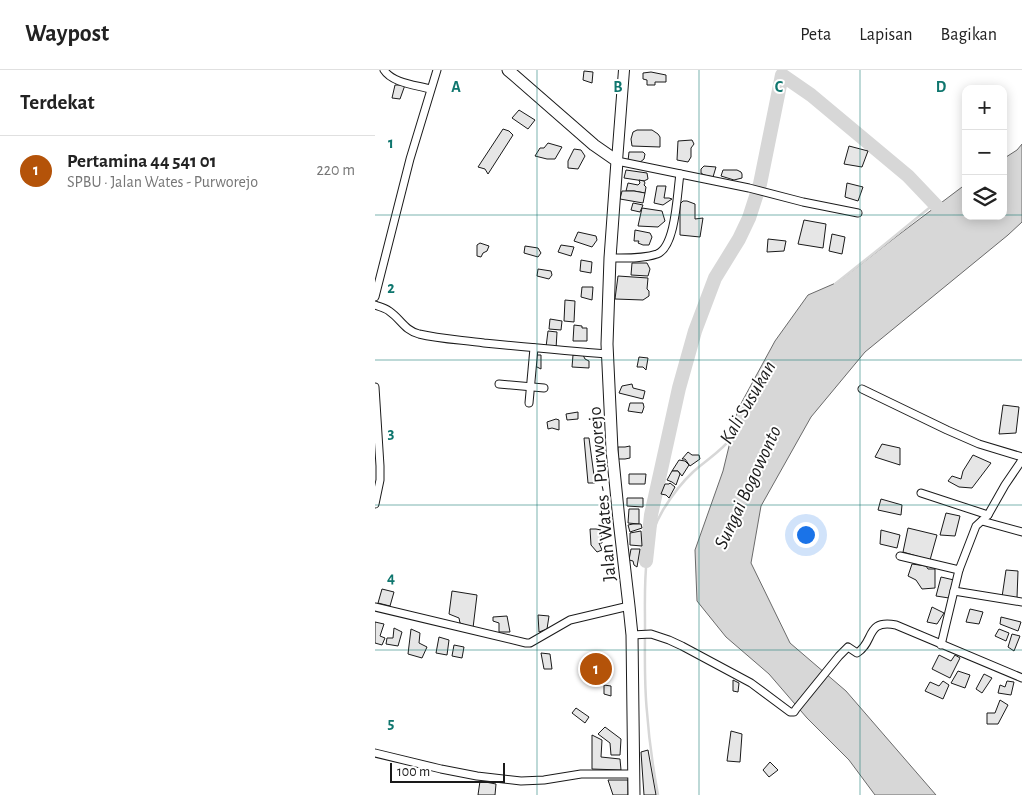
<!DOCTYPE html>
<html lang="id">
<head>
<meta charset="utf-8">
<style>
	:root { --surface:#fff; --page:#f6f6f6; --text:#222; --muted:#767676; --line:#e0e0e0; --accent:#b45309 }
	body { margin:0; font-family:"Alegreya Sans",sans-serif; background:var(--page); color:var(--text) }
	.controls { position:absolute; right:15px; top:15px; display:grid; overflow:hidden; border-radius:10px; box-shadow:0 2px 12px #0003 }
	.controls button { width:45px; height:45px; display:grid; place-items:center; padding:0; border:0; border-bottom:1px solid var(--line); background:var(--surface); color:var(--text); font:25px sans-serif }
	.scale { position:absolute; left:15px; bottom:12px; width:115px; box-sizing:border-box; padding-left:5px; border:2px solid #1a1a1a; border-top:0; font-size:14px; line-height:18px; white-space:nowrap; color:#1a1a1a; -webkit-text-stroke:4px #fff; paint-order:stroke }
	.you { position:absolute; left:430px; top:464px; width:18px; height:18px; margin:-12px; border:4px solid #fff; border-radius:50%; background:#1a73e8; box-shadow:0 0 0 8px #1a73e833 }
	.badge { display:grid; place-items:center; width:32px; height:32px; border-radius:50%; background:var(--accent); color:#fff; font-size:16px; font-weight:700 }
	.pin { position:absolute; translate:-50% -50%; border:2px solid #fff; box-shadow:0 1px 5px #0006 }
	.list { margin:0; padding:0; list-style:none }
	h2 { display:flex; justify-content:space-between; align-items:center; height:65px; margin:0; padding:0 20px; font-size:21px }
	h2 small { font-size:16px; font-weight:400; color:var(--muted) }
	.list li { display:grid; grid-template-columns:32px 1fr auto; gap:15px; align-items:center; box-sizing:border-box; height:70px; padding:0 20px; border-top:1px solid var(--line) }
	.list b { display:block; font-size:19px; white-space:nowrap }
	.list p { margin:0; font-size:16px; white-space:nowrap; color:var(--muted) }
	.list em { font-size:16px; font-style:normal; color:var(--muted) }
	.icon { flex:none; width:28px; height:28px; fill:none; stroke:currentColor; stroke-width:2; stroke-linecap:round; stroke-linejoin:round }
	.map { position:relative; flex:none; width:647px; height:725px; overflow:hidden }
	header { display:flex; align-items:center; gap:30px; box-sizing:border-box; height:70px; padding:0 25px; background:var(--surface); border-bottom:1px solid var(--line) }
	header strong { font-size:24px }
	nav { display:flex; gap:28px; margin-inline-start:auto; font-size:18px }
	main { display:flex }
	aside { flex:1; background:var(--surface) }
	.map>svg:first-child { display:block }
	.water { fill:#d7d7d7; stroke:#6a6a6a }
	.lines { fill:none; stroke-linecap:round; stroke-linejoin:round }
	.stream { stroke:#d7d7d7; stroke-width:2.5 }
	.river { stroke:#d7d7d7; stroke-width:14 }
	.building { fill:#e6e6e6; stroke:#1a1a1a }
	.minor-casing { stroke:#1a1a1a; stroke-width:9 }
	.secondary-casing { stroke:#1a1a1a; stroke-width:12 }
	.trunk-casing { stroke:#1a1a1a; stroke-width:13 }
	.minor { stroke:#fff; stroke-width:7 }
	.secondary { stroke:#fff; stroke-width:10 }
	.trunk { stroke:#fff; stroke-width:11 }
	.grid { fill:none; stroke:#0f766e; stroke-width:1; stroke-opacity:0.55 }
	.labels { text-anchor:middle; stroke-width:4; stroke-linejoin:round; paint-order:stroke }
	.street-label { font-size:19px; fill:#1a1a1a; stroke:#fff }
	.water-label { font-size:20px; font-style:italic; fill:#1a1a1a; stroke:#fff }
	.grid-label { font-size:16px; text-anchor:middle; font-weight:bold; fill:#0f766e; stroke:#fff; stroke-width:4; stroke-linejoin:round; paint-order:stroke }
</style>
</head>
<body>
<header>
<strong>Waypost</strong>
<nav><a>Peta</a><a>Lapisan</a><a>Bagikan</a></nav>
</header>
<main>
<aside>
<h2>Terdekat<small></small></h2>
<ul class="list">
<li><span class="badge">1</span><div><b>Pertamina 44 541 01</b><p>SPBU · Jalan Wates - Purworejo</p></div><em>220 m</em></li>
</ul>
</aside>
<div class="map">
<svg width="647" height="725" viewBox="0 0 647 725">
	<rect width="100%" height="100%" fill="#fff"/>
	<path class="water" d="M647,74V152L633,165L490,282L436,347L386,436L376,493L415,573L471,621L561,725H500L474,690L432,648L394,604L351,567L322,531L320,480L348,401L363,339L400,271L433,225L463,212L522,166L591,114V146H628V89L642,80Z"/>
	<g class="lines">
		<g class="stream">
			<path d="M460,214L504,179L559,134"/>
			<path d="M283,725C278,698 274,670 272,642C269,613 270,584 270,555C270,517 267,474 288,440C296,427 306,413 318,402C331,390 347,381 357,367"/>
		</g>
		<path class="river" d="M271,491L276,445L304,318L320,261L340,208L364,169L374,148L385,114L407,5L436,25L533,106L573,148"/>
	</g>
	<g class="building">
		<path d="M209,1L218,2L217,13L208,10Z"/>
		<path d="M276,2L291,5V12H280V15H272V10L268,9V3Z"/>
		<path d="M20,15H30L25,29L17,28Z"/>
		<path d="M144,40L160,50L153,59L137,48Z"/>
		<path d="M128,59L134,61L138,65L113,104L110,99L103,97Z"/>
		<path d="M262,60H277L283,64L285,67V77L257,76L256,69L258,62Z"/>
		<path d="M317,70L319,74L316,78V87L313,92L302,90L303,71Z"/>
		<path d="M173,73L187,77L180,89H172L160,86L165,78H169Z"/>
		<path d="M474,76L493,81L487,97L469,94Z"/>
		<path d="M199,79L206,80L210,86L203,99L193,98V91Z"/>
		<path d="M254,82H268L270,84L269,89L264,93L253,91Z"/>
		<path d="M329,96L341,97L338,107L329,105L326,103V99Z"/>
		<path d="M251,100L272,103L273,109L269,111L249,108Z"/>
		<path d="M348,100H362L366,102L367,104V108L359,110L346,106Z"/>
		<path d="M264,110L269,111L270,113L269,115L271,117L270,123L259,121H251L253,113L263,115L265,113Z"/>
		<path d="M472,113L488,117L483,131L470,127Z"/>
		<path d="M282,116H291L289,128H294L297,129L288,135L279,133Z"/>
		<path d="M247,121H259L270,123L268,133L245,129Z"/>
		<path d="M308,131H312L320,134V149L328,148L325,167L305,165V134Z"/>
		<path d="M258,133L268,135L265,142L256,140Z"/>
		<path d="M267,138L287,141L290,151L283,157L263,156Z"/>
		<path d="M429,150L451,154L448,178L423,174Z"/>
		<path d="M260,160L275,163L277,167L274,175H268L263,173L264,171H259Z"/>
		<path d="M203,162L221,166L222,170L217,177L199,171Z"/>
		<path d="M457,164L470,167L467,184L454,181Z"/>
		<path d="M393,169L411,171L409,181L392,182Z"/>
		<path d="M105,173L114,176L112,181L108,183L106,187L102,186V175Z"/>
		<path d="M186,175L199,177L196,186L183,182Z"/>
		<path d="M150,176L163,178L166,183L163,187L149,183Z"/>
		<path d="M206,190L217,192L216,203L205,201Z"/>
		<path d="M257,193H272L275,199L273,206L256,205Z"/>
		<path d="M163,199L176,201L177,205L174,209L162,206Z"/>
		<path d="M243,206L273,208L272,219L274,221V226L268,230L240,229Z"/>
		<path d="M207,217H218L217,230L206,227Z"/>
		<path d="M190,230L200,231L199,252L189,251Z"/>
		<path d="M175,249L187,251L186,260L174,259Z"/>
		<path d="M199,255L207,256V258H212V271H198Z"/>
		<path d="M173,261L182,262L181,279L171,277Z"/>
		<path d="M158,285H166V299L158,295Z"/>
		<path d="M198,285H208L210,289L214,291V298L197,297Z"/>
		<path d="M264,287L273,288L271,300L268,297H262Z"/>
		<path d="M257,314L258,318L270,321L268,329L244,323L247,316Z"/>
		<path d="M255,333H268L269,337L267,343L253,341Z"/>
		<path d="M628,335L644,337L641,363L624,364Z"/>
		<path d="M203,342V349L192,350L191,344Z"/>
		<path d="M181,349L184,350V360L177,358L173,359L172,352Z"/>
		<path d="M209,368H214L220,413H213Z"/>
		<path d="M507,374L525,378V395L500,387Z"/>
		<path d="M255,376V388L250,389H243V377H250Z"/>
		<path d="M313,382L317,385H324L325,389L315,396L310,389H307Z"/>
		<path d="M598,385L616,393L597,418L584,417L573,411L577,406L586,409L588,401Z"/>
		<path d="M304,390L310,391L314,395L307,406L303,401H297Z"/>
		<path d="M297,401H303L305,404L301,415L297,412L292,410Z"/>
		<path d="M254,404H271L270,414H254Z"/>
		<path d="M295,413L300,417L294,428L291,425L286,424L290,414H294Z"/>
		<path d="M252,428H268V437L252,436Z"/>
		<path d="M506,429L527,435L526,445L503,440Z"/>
		<path d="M254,439H264V454L253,453Z"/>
		<path d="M571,443L585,446L580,466L565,465Z"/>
		<path d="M258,454H266L267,458L255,462L253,455Z"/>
		<path d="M533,458L562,465L555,490L528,482Z"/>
		<path d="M215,459H221L226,460L227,473H224L227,480L222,482L216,475Z"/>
		<path d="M506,460L525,465L522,478L505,474Z"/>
		<path d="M266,461L267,476L255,475V463Z"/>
		<path d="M256,479H265L262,497L259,495L258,491L254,490Z"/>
		<path d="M537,494L551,496L553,499H560V518L547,519L541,510L533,506Z"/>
		<path d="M631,500L643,501L642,528L627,527Z"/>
		<path d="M566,507L579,510L574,528L561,526Z"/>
		<path d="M7,519L19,522L15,536L3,533Z"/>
		<path d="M77,521L102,525L98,558L85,553L84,548L74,544Z"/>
		<path d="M557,537L569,543L562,554L552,552Z"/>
		<path d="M595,539L608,542L604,554L591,552Z"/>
		<path d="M163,545L174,546L172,559L164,562Z"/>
		<path d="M132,546L135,562H124V553L118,551V547Z"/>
		<path d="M626,547L646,552L643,561L625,554Z"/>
		<path d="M0,552L9,554L5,566L10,568L7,575L0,573Z"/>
		<path d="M19,558L27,562L23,576L11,574L12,568H18Z"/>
		<path d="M36,559L45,563L44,573L52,577L47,588L33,584Z"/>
		<path d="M624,559L634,563L631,571L620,566Z"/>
		<path d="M637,564L645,566L639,581L633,577Z"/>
		<path d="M64,567L74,570L72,585L61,583Z"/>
		<path d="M79,575L89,577L87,588L77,586Z"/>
		<path d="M166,583L175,584L177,599H169Z"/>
		<path d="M564,585L576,591L580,585L585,588L575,608L557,599Z"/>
		<path d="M583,601L595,605L590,618L576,613Z"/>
		<path d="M609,604L617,608L607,623L601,619Z"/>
		<path d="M358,610L364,613L363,622L358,621Z"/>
		<path d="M568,611L574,615L568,629L550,621L555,612L564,616Z"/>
		<path d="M632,611L639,612L636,625L623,623L625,615L630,617Z"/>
		<path d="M229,615L236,616V626L229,624Z"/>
		<path d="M625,630L633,635L623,654H612V643H620Z"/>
		<path d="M201,638L214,647L210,653L197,643Z"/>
		<path d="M230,657L246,669L245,685H236L235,673L223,664Z"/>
		<path d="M356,661L367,664L365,692L352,691Z"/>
		<path d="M217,665L227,670L226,687L245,689L246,700L217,699Z"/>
		<path d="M273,680L281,725H269L266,682Z"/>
		<path d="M395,692L403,700L394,707L388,700Z"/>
		<path d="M233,710H253V725H238Z"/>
		<path d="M105,711L121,714L120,725H103Z"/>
	</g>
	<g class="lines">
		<defs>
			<g id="minor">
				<path d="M9,0C17,13 41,15 55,19"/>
				<path d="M242,91L374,118L428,132L483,143"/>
				<path d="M235,188C250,188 267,189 282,184C301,177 302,123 305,104"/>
				<path d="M0,227L35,89L62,0"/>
				<path d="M0,235C5,237 10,238 14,241C26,249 29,260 44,264C65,269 88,270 109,273C150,277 191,281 232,284"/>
				<path d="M124,314L169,318"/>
				<path d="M0,317L5,396V410L0,434"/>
				<path d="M487,319L572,360L604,374L647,387"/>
				<path d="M154,333L159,278"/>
				<path d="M546,423L613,445"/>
				<path d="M607,451L647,462"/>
				<path d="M525,486L584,500L601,456L613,445L630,415L647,390"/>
				<path d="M579,521L647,532"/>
				<path d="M0,537L151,573H155L195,550L254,536"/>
				<path d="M257,565L276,564L294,570L307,576L376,613L415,642H419L421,639L464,586L473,577L482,583C500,572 490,549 521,555L647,608"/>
				<path d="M566,575L584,500"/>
				<path d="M0,683L66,699L102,706L146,711L169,710L206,704H259"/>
			</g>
			<path id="secondary" d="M242,91L249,0"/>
			<path id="trunk" d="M133,0L219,75L242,91L235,188L232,274L237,380L244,450L254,536L257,565L259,725"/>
		</defs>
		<use href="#minor" class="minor-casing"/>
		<use href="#secondary" class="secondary-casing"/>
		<use href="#trunk" class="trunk-casing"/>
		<use href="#minor" class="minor"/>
		<use href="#secondary" class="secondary"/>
		<use href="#trunk" class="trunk"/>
	</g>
	<path class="grid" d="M162,0V725M324,0V725M485,0V725M0,145H591M628,145H647M0,290H647M0,435H647M0,580H647"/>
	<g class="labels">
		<g class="street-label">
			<text transform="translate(226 424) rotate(-95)" y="7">Jalan Wates - Purworejo</text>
		</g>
		<g class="water-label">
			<text transform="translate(372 332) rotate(-60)" y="7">Kali Susukan</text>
			<text transform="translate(372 417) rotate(-65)" y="7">Sungai Bogowonto</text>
		</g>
	</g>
	<g class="grid-label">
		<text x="81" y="22">A</text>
		<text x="243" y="22">B</text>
		<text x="404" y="22">C</text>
		<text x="566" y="22">D</text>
		<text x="16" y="78">1</text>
		<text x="16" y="223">2</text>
		<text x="16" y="368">3</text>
		<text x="16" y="513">4</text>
		<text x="16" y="658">5</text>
	</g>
</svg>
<div class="controls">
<button>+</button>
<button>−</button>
<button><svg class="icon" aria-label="layers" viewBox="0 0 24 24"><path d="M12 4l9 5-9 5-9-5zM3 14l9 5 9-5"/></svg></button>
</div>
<div class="scale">100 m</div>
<div class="you"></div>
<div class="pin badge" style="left:221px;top:599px">1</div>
</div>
</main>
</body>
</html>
